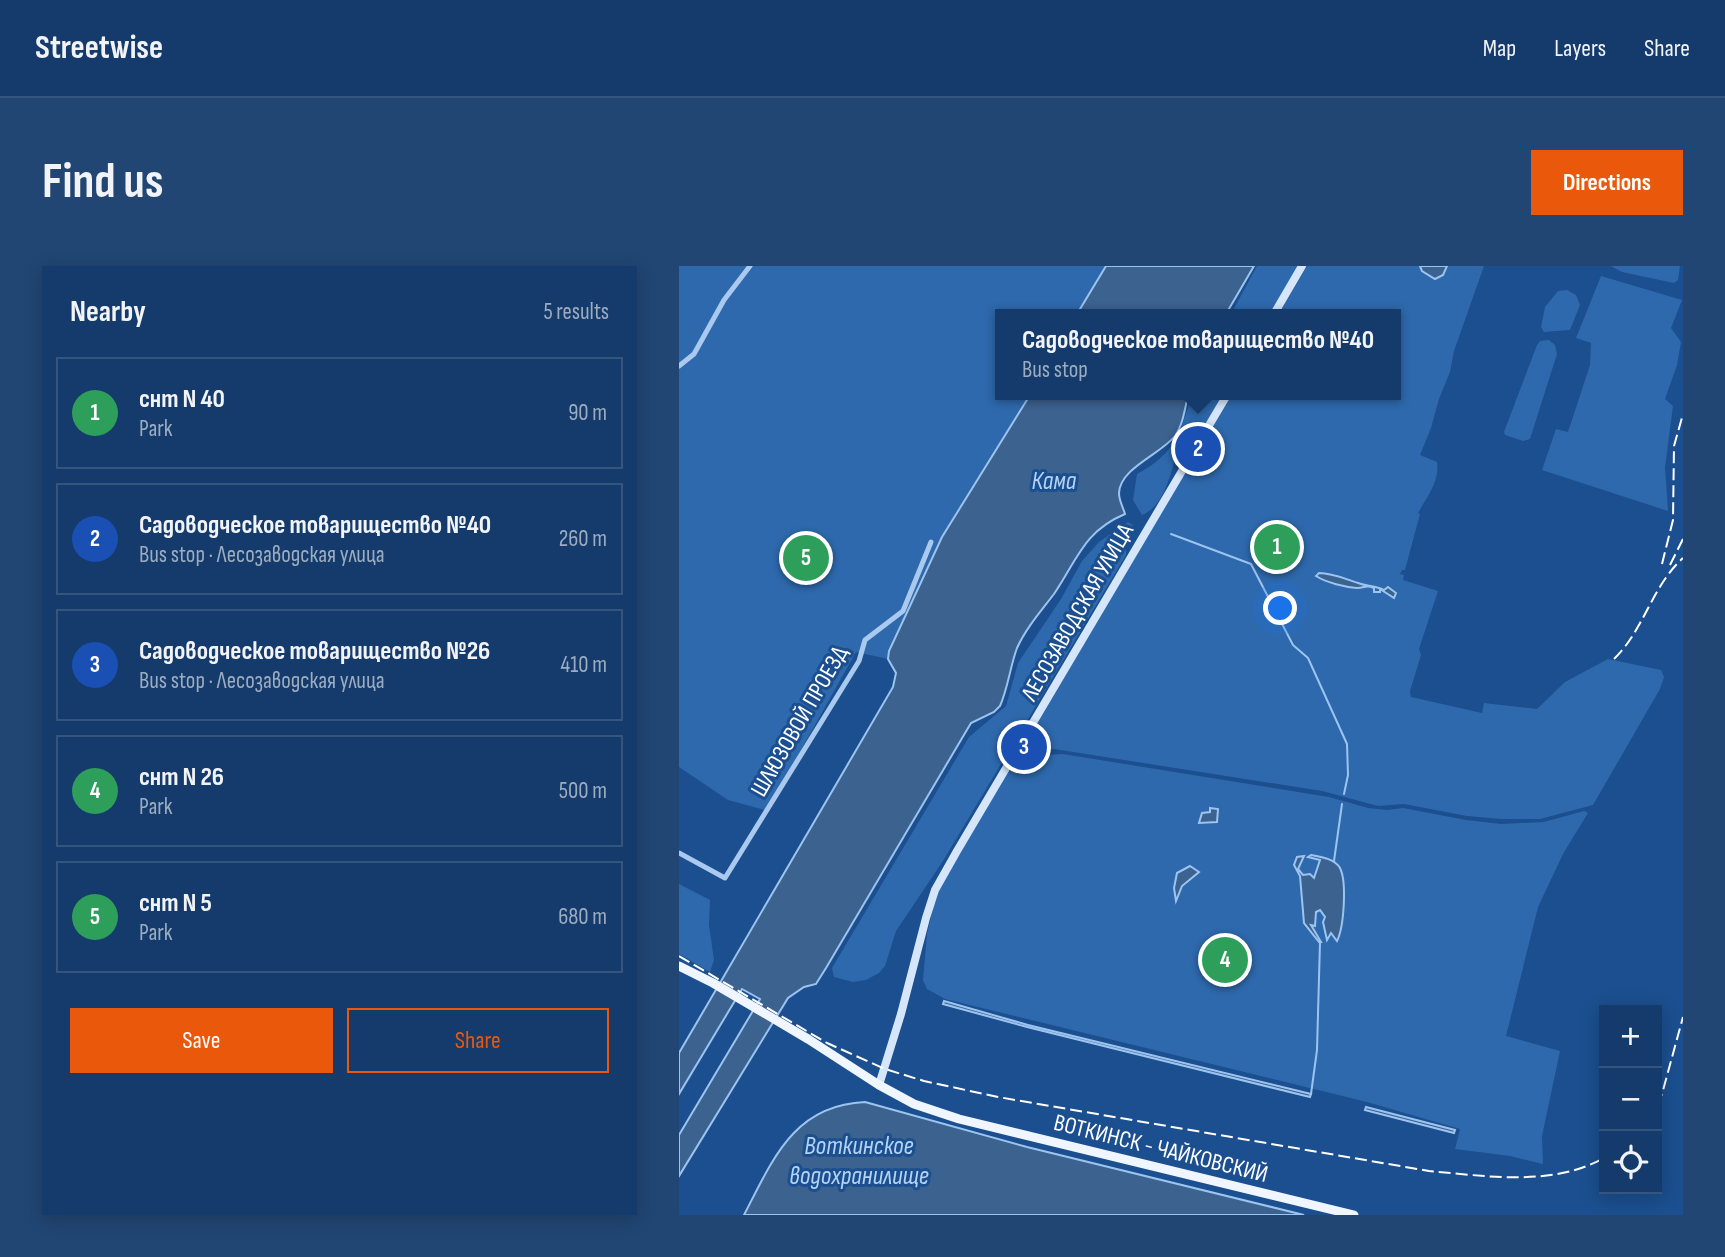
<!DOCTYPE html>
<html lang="en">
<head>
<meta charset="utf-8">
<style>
	:root { --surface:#143b6b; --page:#214673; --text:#f1f3f6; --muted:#9dadc1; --line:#33557e; --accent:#ea580c }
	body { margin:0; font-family:"Sofia Sans Condensed",sans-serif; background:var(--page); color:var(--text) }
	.controls { position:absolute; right:21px; bottom:21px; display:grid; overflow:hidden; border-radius:0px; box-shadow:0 4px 18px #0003 }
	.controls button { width:63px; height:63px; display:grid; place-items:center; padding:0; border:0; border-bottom:2px solid var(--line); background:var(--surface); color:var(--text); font:35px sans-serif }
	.you { position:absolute; left:602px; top:343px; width:24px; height:24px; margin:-18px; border:5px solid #fff; border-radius:50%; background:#1a73e8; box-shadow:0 0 0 10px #1a73e833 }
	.badge { display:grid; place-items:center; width:46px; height:46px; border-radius:50%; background:var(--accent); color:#fff; font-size:23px; font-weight:700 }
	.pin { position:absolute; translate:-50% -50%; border:4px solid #fff; box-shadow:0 2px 7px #0006 }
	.popup { position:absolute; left:316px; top:43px; width:406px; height:91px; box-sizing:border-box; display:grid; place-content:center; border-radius:0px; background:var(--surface); filter:drop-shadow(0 2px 5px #0005); font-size:23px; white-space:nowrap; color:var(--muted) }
	.popup b { font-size:26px; color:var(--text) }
	.popup::after { content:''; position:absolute; left:50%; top:100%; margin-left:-14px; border:14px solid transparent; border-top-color:var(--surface) }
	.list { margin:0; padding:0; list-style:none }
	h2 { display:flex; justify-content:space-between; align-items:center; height:91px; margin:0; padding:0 28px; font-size:30px }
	h2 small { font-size:23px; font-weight:400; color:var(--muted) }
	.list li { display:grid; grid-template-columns:46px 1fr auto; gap:21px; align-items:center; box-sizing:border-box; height:112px; margin:0 14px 14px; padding:0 14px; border:2px solid var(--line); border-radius:0px }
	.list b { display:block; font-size:26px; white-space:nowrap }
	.list p { margin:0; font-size:23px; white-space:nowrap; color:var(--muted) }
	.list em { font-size:23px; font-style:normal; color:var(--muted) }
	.actions { display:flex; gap:14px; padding:21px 28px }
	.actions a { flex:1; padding:16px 0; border:2px solid var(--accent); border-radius:0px; text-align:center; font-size:24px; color:var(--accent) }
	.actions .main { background:var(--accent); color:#fff }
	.icon { flex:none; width:38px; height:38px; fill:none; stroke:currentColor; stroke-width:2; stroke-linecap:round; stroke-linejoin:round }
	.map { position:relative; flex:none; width:1004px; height:949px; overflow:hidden; border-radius:0px }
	header { display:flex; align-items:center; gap:42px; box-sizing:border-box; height:98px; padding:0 35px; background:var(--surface); border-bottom:2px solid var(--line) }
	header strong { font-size:33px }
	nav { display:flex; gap:38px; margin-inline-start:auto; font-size:24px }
	.intro { display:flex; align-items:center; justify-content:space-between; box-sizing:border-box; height:168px; padding:0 42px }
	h1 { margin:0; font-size:49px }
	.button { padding:18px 32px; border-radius:0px; background:var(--accent); color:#fff; font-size:24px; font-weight:700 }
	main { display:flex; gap:42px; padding:0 42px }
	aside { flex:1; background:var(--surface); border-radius:0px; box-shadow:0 4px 18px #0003 }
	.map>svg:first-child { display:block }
	.green { fill:#2e69ad }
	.water { fill:#3c6290; stroke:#9cc4f0; stroke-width:2 }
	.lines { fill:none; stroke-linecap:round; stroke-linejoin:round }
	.stream { stroke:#9cc4f0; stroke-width:2 }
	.street { stroke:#a9c9ee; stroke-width:5 }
	.secondary { stroke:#d6e6fa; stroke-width:8 }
	.primary { stroke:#f0f6ff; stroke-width:9 }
	.rail { stroke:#fff; stroke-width:2; stroke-dasharray:12 5; stroke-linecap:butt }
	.labels { text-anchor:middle; stroke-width:6; stroke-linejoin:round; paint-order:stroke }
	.street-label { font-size:24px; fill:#fff; stroke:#1b4f8f }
	.water-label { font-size:26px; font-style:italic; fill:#b5d3f5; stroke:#1b4f8f }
</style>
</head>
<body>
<header>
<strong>Streetwise</strong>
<nav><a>Map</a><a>Layers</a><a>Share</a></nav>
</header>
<div class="intro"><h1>Find us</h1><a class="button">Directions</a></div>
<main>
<aside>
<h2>Nearby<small>5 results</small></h2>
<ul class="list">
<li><span class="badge" style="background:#2e9e5b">1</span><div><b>снт N 40</b><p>Park</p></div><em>90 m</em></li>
<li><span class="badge" style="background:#1a4fb4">2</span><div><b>Садоводческое товарищество №40</b><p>Bus stop · Лесозаводская улица</p></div><em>260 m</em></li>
<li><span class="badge" style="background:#1a4fb4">3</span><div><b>Садоводческое товарищество №26</b><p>Bus stop · Лесозаводская улица</p></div><em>410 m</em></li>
<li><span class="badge" style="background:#2e9e5b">4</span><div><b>снт N 26</b><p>Park</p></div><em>500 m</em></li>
<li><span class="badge" style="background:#2e9e5b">5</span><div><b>снт N 5</b><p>Park</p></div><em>680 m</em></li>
</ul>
<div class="actions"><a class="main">Save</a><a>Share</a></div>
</aside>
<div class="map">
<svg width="1004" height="949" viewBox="0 0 1004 949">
	<rect width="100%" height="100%" fill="#1b4f8f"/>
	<g class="green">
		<path d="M0,0H427L398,48H321V129H351L264,271L213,378L209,393L177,386L95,532L86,544L49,534L0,501Z"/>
		<path d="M578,0H619L591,48H552Z"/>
		<path d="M628,0H805L775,85L771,106L760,133L752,162L741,189L758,196C761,215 748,231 739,247L741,248L726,304H723L721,308L725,309L724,314L759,325L740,383L742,389L731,425L732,431L803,447L805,437L858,443L886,416L929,393L982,404L985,411L981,423L914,539L861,553H823L788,550L725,538L699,540L643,525L375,483L364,485L360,474L352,468L552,129H717V48H600Z"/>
		<path d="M932,0H1001L999,14L995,17L943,6Z"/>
		<path d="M922,10L1003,34L992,62L1002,76L998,99L986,133L994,140L986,201L989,245L863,204L877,163L889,166L911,99L912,77L897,72Z"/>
		<path d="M888,24L897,29L901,39L891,64L865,66L862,61L866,41L879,25Z"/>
		<path d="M870,74L876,79L878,88L851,173L844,175L826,169L825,166L858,79L861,75Z"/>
		<path d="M513,129H545L507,190L495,196C490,215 482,242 463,249L454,234L458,208C496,188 501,167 513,129Z"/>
		<path d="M449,256L454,259L447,280V289L264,595L217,665L206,700L200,707L187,714L174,716L155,711L153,702L290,471L327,440L339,397L382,333L403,295L420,276Z"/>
		<path d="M384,488L650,531L689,542L708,544L724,542L787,554L822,558L865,556L905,545L909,547L884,588L859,641L827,770L881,785L863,870L864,898L831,890L776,883L781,863L688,836L266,733L248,723L244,714L248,668L256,634L260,622L334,499L365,489Z"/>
		<path d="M0,618L31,634L30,659L35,694L31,706L0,688Z"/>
	</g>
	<g class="water">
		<path d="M427,0H575L547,48H398Z"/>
		<path d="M741,0H768L764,9L756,13L743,5Z"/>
		<path d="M351,129H509C506,142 504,159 496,170C482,188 441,202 440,227C440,235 444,241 446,248C405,265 398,294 375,328C362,345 347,362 338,382C331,401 329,422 321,440L315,446L292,457L147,702L137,718L125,721L109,732L0,910V869L81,733L63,723L0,828V787L214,421L217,407L209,393L210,385L263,271Z"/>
		<path d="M640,307C654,307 666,313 679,317C689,321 696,319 705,324L709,321L717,327L715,332L701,323V326H695V322C687,318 686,322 678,322C666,321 648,317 637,310Z"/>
		<path d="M531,542L539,543L538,556L520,557L523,547L531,546Z"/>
		<path d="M632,589C643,591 656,593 661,602C668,616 665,661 658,675L652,667L648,674L644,656L646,651L641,644L637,646L636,660L632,659L642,676H640L625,657L621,610L615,599L618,591L625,590L619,603L624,609L631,608L635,612L641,594L629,591Z"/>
		<path d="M511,600L520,606L503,620L497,635L495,622L498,607Z"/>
		<path d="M265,735L349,759L632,828L631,831L348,761L264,738Z"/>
		<path d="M186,836L348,881L625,949H65C94,893 115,839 186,836Z"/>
		<path d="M687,841L776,864L775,867L686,844Z"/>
	</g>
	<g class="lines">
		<g class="stream">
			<path d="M492,268L572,298L614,379L629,392L668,478L669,509L665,528"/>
			<path d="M655,595L663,538"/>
			<path d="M632,828L638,784L641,676"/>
		</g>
		<g class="street">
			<path d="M0,100L15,88L45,34L71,0"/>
			<path d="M0,587L46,612L180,395L186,374L224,345L252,276"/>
		</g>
		<g class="secondary">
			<path d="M595,48L623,0"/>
			<path d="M200,819L222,748L247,652L256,624L278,585L548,129"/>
		</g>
		<path class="primary" d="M0,700L34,717L129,773L200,819L235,838L280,853L675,949"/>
		<g class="rail">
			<path d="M983,298L994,254L995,180L1004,148"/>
			<path d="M991,299L1004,273"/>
			<path d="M935,393C965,364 973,320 1004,292"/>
			<path d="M0,690L148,777L206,803L245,815L319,831L750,905C807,910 873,921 925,892"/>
			<path d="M978,839L983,828L1004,751"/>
		</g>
	</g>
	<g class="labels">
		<g class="street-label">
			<text transform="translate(398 346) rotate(-60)" y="8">ЛЕСОЗАВОДСКАЯ УЛИЦА</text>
			<text transform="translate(120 455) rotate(-60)" y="8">ШЛЮЗОВОЙ ПРОЕЗД</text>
			<text transform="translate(482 882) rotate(14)" y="8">ВОТКИНСК - ЧАЙКОВСКИЙ</text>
		</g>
		<g class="water-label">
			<text x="375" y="223">Кама</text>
			<text x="180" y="888">Воткинское<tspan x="180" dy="30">водохранилище</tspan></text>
		</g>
	</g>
</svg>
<div class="controls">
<button>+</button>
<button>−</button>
<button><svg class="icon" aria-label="locate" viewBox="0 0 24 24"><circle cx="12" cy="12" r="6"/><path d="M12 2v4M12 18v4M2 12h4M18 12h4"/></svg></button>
</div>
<div class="you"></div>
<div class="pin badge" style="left:598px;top:281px;background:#2e9e5b">1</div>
<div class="pin badge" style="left:519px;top:183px;background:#1a4fb4">2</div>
<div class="popup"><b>Садоводческое товарищество №40</b>Bus stop</div>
<div class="pin badge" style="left:345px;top:481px;background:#1a4fb4">3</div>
<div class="pin badge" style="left:546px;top:694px;background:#2e9e5b">4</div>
<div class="pin badge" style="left:127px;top:292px;background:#2e9e5b">5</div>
</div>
</main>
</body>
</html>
